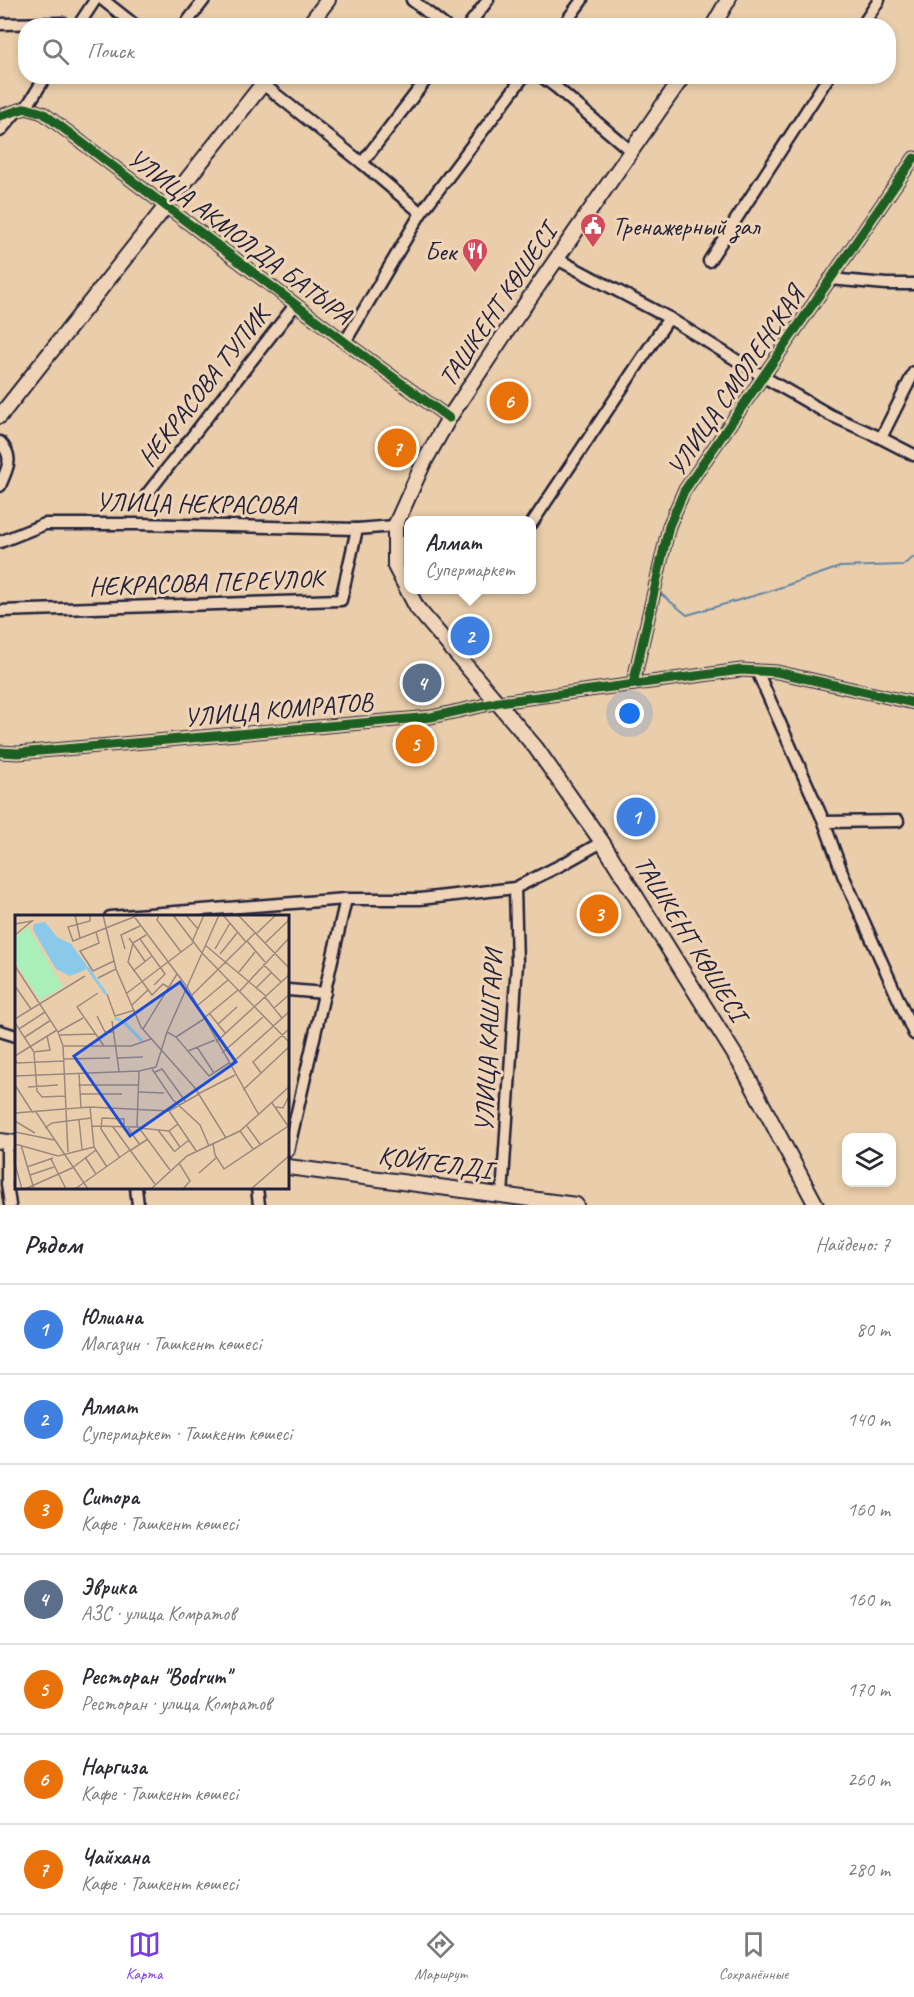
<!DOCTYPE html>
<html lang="ru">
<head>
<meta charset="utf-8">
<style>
	:root { --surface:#fff; --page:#f2f2f3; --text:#2b2b33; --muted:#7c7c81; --line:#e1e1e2; --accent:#7c3aed }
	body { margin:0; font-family:Caveat,sans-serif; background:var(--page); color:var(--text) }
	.controls { position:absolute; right:18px; bottom:18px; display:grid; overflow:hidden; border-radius:12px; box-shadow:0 3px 9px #0003 }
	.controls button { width:54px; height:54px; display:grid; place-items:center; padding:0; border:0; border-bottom:2px solid var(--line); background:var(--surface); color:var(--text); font:30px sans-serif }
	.you { position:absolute; left:630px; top:714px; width:21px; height:21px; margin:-15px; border:4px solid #fff; border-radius:50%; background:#1a73e8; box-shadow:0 0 0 9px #1a73e833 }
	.badge { display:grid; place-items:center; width:39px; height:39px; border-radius:50%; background:var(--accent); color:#fff; font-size:20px; font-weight:700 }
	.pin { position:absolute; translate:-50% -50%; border:3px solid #fff; box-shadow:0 2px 6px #0006 }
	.popup { position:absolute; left:404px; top:516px; width:132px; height:78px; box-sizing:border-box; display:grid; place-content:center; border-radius:12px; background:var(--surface); filter:drop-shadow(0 2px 4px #0005); font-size:20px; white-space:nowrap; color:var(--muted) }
	.popup b { font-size:22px; color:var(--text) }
	.popup::after { content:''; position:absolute; left:50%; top:100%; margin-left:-12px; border:12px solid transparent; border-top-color:var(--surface) }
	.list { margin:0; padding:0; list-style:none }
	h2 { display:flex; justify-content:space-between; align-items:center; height:78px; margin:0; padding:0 24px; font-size:26px }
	h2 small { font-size:20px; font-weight:400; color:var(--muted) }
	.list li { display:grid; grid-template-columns:39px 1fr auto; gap:18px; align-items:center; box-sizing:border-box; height:90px; padding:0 24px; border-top:2px solid var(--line) }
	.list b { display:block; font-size:22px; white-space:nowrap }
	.list p { margin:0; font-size:20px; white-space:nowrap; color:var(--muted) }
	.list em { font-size:20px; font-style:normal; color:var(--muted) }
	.icon { flex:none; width:33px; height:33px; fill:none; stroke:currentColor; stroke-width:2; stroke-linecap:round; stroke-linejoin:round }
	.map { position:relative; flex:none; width:914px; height:1205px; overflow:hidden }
	.search { position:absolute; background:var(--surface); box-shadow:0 3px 9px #0003; left:18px; right:18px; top:18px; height:66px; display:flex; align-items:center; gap:15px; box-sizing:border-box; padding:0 21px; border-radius:24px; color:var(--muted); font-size:22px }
	.sheet { height:708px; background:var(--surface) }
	nav { display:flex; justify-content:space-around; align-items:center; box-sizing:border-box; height:84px; border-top:2px solid var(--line); background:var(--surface); font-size:16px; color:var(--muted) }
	nav a { display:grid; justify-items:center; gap:3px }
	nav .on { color:var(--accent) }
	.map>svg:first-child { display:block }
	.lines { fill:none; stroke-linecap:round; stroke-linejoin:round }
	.stream { stroke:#6086a4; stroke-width:2 }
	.street-casing { stroke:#22223b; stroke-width:15 }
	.secondary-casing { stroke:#22223b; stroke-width:18 }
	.street { stroke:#f0d4b7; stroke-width:10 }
	.secondary { stroke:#f0d4b7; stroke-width:14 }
	.cycleway-casing { stroke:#f0d4b7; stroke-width:13 }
	.cycleway { stroke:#1b5e20; stroke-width:9 }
	.labels { text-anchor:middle; stroke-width:6; stroke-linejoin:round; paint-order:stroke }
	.poi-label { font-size:26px; fill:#22223b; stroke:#f0d4b7; text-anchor:start }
	.street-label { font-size:26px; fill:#22223b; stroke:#f0d4b7 }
	.inset-river { fill:none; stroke:#8ac9ea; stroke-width:3 }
	.inset-road { fill:none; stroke:#9a897e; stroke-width:1.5 }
	.view { fill:#1d4ed8; fill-opacity:0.15; stroke:#1d4ed8; stroke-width:3 }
	.inset-edge { fill:none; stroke:#22223b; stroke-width:3 }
</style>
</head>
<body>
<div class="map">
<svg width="914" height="1205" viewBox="0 0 914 1205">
	<rect width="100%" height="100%" fill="#eaceab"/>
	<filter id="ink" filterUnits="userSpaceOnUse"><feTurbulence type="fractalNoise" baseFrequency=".0167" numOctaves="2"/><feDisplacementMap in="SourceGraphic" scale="12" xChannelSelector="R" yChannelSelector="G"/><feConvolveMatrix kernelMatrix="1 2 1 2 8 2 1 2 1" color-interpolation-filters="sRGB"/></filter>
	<g filter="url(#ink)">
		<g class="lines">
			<path class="stream" d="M661,594L687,615L767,592L840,567L903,565L914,557"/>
			<defs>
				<g id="street">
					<path d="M103,0L136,26"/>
					<path d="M412,0L445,26"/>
					<path d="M0,24L63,23L68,26"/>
					<path d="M78,26L95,0"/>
					<path d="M184,26L204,0"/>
					<path d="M468,26L488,0"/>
					<path d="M563,26L582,0"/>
					<path d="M862,26L879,0"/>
					<path d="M541,76L557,88L632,152"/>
					<path d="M263,84L362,163L421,213"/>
					<path d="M26,108L46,76"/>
					<path d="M0,116L26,108L43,113L345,342L449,418"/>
					<path d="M0,131L17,111"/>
					<path d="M362,163L429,76"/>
					<path d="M557,259L669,318L762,376L830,415L881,438L914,455"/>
					<path d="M709,261L829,76"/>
					<path d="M830,279L886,284H914"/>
					<path d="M345,342L421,213L524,76"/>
					<path d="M881,438L914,372"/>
					<path d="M0,442C15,458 7,468 0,486"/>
					<path d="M147,494L295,305"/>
					<path d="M532,523L669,318"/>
					<path d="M0,542L45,524H137L357,529L395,526"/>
					<path d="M0,611L341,600L357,529"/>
					<path d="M757,671L824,822L843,875L914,1034"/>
					<path d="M633,684L669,526L684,491L914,158"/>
					<path d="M0,752L18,753L431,717L499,702L741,670L777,672L914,703"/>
					<path d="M824,822L898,821"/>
					<path d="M110,917L346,899H420L515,888L563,864L602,842"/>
					<path d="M288,990L325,993"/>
					<path d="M0,1031L16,1036"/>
					<path d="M7,1142V1184L10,1205"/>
					<path d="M288,1151L346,899"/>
					<path d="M136,1188L138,1205"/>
					<path d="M257,1188L259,1205"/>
					<path d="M502,1196L517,963L515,888"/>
				</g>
				<g id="secondary">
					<path d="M308,26L328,0"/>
					<path d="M713,26L728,0"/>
					<path d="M683,76L502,338L449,418L423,464L395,526V566L417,608L536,748L602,842L743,1068L816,1205"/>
					<path d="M0,416L269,76"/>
					<path d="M0,1141L16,1143"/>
					<path d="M288,1167L576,1205"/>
				</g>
			</defs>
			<use href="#street" class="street-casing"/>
			<use href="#secondary" class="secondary-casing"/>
			<use href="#street" class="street"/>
			<use href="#secondary" class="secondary"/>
			<defs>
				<g id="cycleway">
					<path d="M0,116L26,108L43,113L345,342L449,418"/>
					<path d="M633,684L669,526L684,491L914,158"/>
					<path d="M0,752L18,753L431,717L499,702L741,670L777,672L914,703"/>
				</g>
			</defs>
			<use href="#cycleway" class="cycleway-casing"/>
			<use href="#cycleway" class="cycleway"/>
		</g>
	</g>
	<defs>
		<symbol id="civic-pin" viewBox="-11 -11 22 30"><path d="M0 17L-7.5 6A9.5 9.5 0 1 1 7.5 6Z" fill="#d1495b" stroke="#f0d4b7"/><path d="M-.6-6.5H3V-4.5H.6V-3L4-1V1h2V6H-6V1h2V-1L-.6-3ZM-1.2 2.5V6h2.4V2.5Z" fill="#fff"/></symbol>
		<symbol id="restaurant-pin" viewBox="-11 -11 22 30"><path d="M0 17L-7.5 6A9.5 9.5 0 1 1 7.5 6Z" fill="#d1495b" stroke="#f0d4b7"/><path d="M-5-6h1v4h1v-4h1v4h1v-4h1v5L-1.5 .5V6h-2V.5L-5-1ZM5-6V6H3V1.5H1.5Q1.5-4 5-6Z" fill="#fff"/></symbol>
	</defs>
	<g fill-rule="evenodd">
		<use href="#civic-pin" x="578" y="211" width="30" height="40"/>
		<use href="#restaurant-pin" x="460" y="236" width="30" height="40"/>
	</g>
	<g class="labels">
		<g class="poi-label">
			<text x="612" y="235">Тренажерный зал</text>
			<text x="456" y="260" text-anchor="end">Бек</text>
		</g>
		<g class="street-label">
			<text transform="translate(240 236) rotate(37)" y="9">УЛИЦА АКМОЛДА БАТЫРА</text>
			<text transform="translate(497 305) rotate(-56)" y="9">ТАШКЕНТ КӨШЕСІ</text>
			<text transform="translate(735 381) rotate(-56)" y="9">УЛИЦА СМОЛЕНСКАЯ</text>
			<text transform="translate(203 386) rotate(-52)" y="9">НЕКРАСОВА ТУПИК</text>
			<text transform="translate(196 503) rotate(1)" y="9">УЛИЦА НЕКРАСОВА</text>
			<text transform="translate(206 582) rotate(-2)" y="9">НЕКРАСОВА ПЕРЕУЛОК</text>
			<text transform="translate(278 709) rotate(-5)" y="9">УЛИЦА КОМРАТОВ</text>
			<text transform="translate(691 938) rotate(58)" y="9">ТАШКЕНТ КӨШЕСІ</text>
			<text transform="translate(488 1041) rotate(-87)" y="9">УЛИЦА КАШГАРИ</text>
			<text transform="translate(435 1162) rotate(8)" y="9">ҚОЙГЕЛДІ</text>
		</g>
	</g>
	<g transform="translate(15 915)">
		<rect width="274" height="274" fill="#eaceab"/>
		<path d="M13,12L48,72L25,85L0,48V22Z" fill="#aaeeb9"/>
		<path d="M30,7L42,22L56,29L72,51L70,55L55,61L41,54L18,15L19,9Z" fill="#8ac9ea"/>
		<path class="inset-river" d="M72,52L91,79M100,103L109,107L127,126"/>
		<path class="inset-road" d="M60,0L65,23M75,0V6L53,12L58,26L124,0M88,0L101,54L126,112L180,173L211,223M118,0L172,72L244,200M144,0L142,5L166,37M158,0L187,38L275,128M171,0L183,14M208,0L231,27M223,0L275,54M0,9L17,6L0,20M81,17L84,28L65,36L78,56L99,46M241,19L261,0M131,20L118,28L113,47L137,80L148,69L153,72M114,23L130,46M125,24L150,59L139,70M232,26L250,47M177,27L189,0M250,28L275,4M190,30L251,81M110,34L106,20L125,11M200,34L215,8M205,39L222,18M248,49L266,67M0,51L43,117L48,131L53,237M118,56L137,41M224,57L240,37M83,63L101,54M0,71L16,94M241,73L257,57M224,77L275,22M83,78L62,92L89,131M112,78L178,28M92,79L100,101L120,95M177,80L240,18M250,82L267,103M117,90L133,75M182,91L213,65M259,93L275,79M194,98L211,119M82,101L90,117H99M189,103L223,75M0,104L70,61M97,106L104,156M0,108L19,137L22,176L27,182L51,181M203,109L222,92M4,114L30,97M128,114L162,59M43,117L68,103M152,117L161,122L194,161L214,148M45,120L81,119M10,122L36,105M161,122L189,104M201,127L275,59M48,131H116L136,124M182,132L199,158M173,136L200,125M19,137L35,135L32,121M207,138L248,102M0,141L42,115M102,143L128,142M0,144L2,148L48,146M48,144L95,143M215,150L275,96M137,154L158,185L185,210L194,231M124,156L122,210L155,255M140,157L147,154L171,187M64,158L66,193M246,158L238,147L275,113M0,161L124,156L141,152L152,117L204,0M0,170L18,198M63,170H124M13,172L43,170M228,175L275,131M124,177L149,178M65,179H107M183,179L220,160M257,188L273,211M75,192L79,232L92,252M261,192L268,193L273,183M154,196L182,237M154,196L184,179M21,197L73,274M0,198L75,192L154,196M64,205L67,234M0,206L20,218M77,211L123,212M232,211L245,229M98,212L140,269M30,213L37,208L76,203M113,213L125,230M124,213L154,216L163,209M143,215L159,236M154,216L165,232M225,216L238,234M0,217L39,225M0,229L43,241L79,232M198,229L200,240L209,254L275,210M6,230L19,274M116,235L133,224M159,237L174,225M70,242L81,259M105,243L86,214L87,203L109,204V213M36,244L51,274M164,248L175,266L168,274M0,249L7,274M12,252L38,243M184,258L201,243M15,260L39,252M10,274L57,253L81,235M60,274L115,235M136,274L172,241L225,216L275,171M236,274L275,240"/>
		<path class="view" d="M165,67L221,147L115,221L59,141Z"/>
		<rect width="274" height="274" class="inset-edge"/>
	</g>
</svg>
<div class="controls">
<button><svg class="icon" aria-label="layers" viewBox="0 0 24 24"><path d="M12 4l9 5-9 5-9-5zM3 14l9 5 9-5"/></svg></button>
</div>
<div class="you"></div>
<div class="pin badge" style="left:636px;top:817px;background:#3f7fe0">1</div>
<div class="pin badge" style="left:470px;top:636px;background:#3f7fe0">2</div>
<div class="popup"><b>Алмат</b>Супермаркет</div>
<div class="pin badge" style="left:599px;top:914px;background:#e8710a">3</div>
<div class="pin badge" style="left:422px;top:683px;background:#5c6f8a">4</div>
<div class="pin badge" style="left:415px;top:744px;background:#e8710a">5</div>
<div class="pin badge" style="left:509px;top:401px;background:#e8710a">6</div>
<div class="pin badge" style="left:397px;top:448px;background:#e8710a">7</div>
<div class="search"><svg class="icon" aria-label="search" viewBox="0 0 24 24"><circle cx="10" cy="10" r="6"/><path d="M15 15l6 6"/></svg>Поиск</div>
</div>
<section class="sheet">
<h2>Рядом<small>Найдено: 7</small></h2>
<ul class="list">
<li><span class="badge" style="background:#3f7fe0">1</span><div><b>Юлиана</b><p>Магазин · Ташкент көшесі</p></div><em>80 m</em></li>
<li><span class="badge" style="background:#3f7fe0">2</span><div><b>Алмат</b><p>Супермаркет · Ташкент көшесі</p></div><em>140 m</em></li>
<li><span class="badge" style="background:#e8710a">3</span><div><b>Ситора</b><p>Кафе · Ташкент көшесі</p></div><em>160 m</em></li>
<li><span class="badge" style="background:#5c6f8a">4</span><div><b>Эврика</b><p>АЗС · улица Комратов</p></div><em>160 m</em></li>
<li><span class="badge" style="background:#e8710a">5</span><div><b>Ресторан &quot;Bodrum&quot;</b><p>Ресторан · улица Комратов</p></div><em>170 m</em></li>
<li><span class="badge" style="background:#e8710a">6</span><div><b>Наргиза</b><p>Кафе · Ташкент көшесі</p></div><em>260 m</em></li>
<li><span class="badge" style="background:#e8710a">7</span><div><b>Чайхана</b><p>Кафе · Ташкент көшесі</p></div><em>280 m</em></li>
</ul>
</section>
<nav>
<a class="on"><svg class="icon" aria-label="map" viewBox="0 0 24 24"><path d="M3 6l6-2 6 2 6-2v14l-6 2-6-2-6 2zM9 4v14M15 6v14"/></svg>Карта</a>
<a><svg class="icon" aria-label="directions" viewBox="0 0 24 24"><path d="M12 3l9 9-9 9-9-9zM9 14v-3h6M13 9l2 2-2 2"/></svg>Маршрут</a>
<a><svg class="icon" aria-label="saved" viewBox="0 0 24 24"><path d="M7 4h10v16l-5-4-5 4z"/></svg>Сохранённые</a>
</nav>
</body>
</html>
